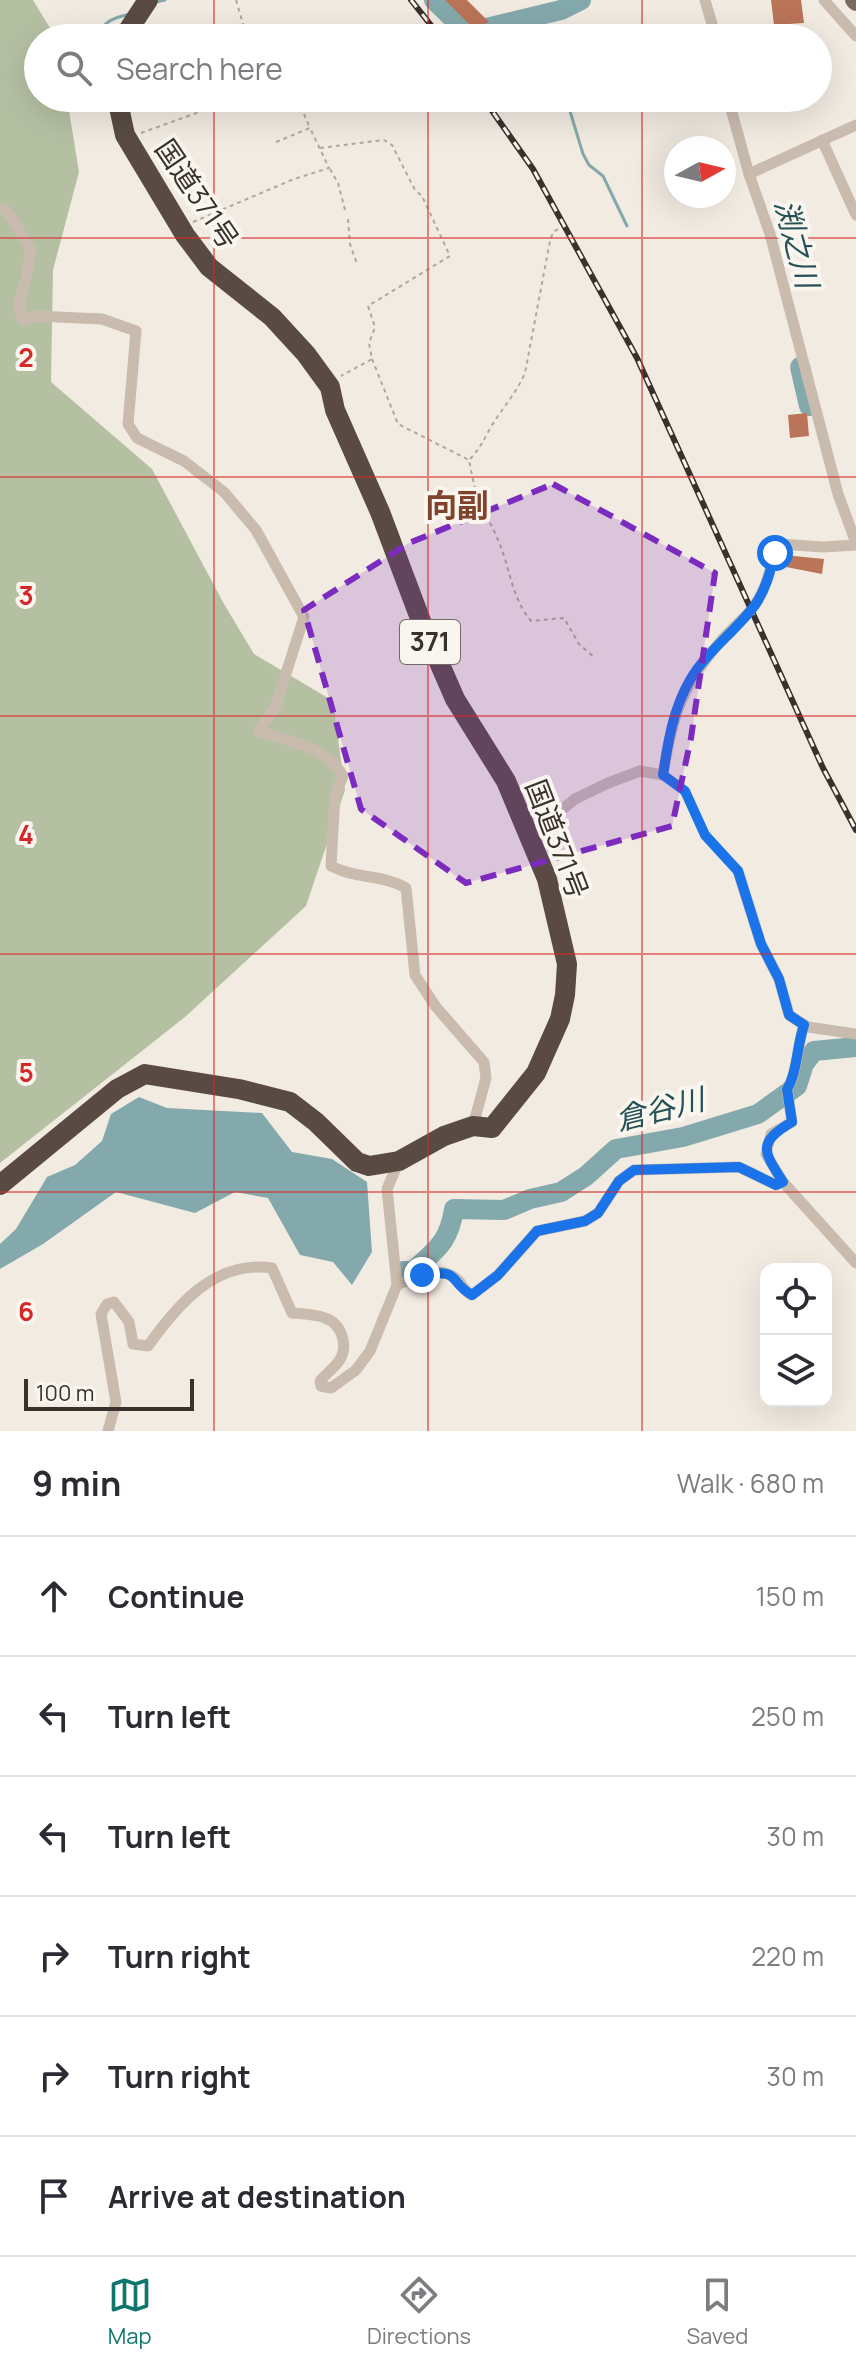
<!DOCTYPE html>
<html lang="en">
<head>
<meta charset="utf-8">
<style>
	:root { --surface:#fff; --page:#f2f2f3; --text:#2b2b33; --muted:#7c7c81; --line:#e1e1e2; --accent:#0f766e }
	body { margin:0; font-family:Manrope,"Noto Sans JP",sans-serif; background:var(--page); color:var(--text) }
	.controls { position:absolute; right:24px; bottom:24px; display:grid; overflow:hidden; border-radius:16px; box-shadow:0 8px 32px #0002 }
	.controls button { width:72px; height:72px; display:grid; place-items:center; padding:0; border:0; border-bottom:2px solid var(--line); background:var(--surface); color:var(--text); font:40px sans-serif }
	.compass { position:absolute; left:664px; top:136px; width:72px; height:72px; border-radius:50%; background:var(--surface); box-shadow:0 8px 32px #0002; rotate:82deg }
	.scale { position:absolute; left:24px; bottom:20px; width:170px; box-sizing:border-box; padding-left:8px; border:4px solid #39312c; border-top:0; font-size:22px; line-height:28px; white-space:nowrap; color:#39312c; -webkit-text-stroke:6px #f9f5ef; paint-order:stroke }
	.stop { position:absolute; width:24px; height:24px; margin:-18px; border:6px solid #1a73e8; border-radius:50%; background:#fff }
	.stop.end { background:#1a73e8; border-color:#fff; box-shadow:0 2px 8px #0008 }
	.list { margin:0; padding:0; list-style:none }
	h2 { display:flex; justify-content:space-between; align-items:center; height:104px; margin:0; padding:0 32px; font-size:34px }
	h2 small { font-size:26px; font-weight:400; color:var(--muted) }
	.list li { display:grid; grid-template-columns:52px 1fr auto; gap:24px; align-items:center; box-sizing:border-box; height:120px; padding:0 32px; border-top:2px solid var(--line) }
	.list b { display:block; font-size:30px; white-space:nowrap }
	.list em { font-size:26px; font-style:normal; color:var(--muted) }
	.icon { flex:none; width:44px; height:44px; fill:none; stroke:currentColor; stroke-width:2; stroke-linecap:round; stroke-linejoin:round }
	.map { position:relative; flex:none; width:856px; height:1431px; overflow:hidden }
	.search { position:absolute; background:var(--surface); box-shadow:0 8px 32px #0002; left:24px; right:24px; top:24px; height:88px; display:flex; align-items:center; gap:20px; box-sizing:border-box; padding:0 28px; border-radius:44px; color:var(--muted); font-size:30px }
	.sheet { height:824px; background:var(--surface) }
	nav { display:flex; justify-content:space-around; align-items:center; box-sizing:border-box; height:112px; border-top:2px solid var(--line); background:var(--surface); font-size:22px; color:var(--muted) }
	nav a { display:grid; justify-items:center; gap:4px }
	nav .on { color:var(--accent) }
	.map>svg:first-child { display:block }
	.green { fill:#b5c0a3 }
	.water { fill:#84a9ac }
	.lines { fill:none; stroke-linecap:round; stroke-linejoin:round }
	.stream { stroke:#84a9ac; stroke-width:3 }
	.river { stroke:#84a9ac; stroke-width:20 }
	.building { fill:#ba7458 }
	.path { stroke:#b5a699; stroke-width:2; stroke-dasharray:4 4; stroke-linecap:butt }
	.street { stroke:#c9bcaf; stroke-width:11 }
	.primary { stroke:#79695f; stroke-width:18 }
	.highway { stroke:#594b44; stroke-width:20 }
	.rail-casing { stroke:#39312c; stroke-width:6 }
	.rail { stroke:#f9f5ef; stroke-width:3; stroke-dasharray:9; stroke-linecap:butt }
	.route { stroke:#1a73e8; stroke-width:10 }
	.marked { fill:#7b2cbf; fill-opacity:0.2; stroke:#7b2cbf; stroke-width:6; stroke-dasharray:16 10; stroke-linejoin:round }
	.grid { fill:none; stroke:#d62828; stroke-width:2; stroke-opacity:0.55 }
	.labels { text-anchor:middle; stroke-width:8; stroke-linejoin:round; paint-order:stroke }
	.shield { fill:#f9f5ef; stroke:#736c66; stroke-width:2 }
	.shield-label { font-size:26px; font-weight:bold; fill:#39312c }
	.street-label { font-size:28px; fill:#39312c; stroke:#f9f5ef }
	.water-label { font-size:30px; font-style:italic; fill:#265156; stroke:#f9f5ef }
	.quarter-label { font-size:32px; font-weight:bold; fill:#80442d; stroke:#f9f5ef }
	.grid-label { font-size:26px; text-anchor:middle; font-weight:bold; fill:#d62828; stroke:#f9f5ef; stroke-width:8; stroke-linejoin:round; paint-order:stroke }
</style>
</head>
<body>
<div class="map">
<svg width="856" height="1431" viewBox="0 0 856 1431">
	<rect width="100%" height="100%" fill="#f2ebe2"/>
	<path class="green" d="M0,0H33L56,38H38V98H67L79,172L53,270L51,382L152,469L224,604L254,654L333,701L345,790L306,906L185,1017L0,1163Z"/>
	<path class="water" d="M139,1097L167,1108L262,1113L292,1152L332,1159L367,1182L372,1252L352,1285L333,1262L300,1255L268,1198L235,1192L195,1213L116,1192L43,1244L0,1269V1244L16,1229L47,1177L75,1165L102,1141L111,1114Z"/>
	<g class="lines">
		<g class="stream">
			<path d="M156,2L165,0"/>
			<path d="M538,15L546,38"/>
			<path d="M97,38C103,21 113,18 130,14"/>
			<path d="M566,98L583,154L589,165L603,176L627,226"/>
		</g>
		<g class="river">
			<path d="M434,0L465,30L474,31L561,10L581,0"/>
			<path d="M800,367L809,406"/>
			<path d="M403,1271H413C437,1249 449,1242 454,1209L504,1210L530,1199L561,1192L586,1176L616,1149L683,1137L758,1114L797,1086L804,1064L814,1051L856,1047"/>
		</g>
	</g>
	<g class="building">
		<path d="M445,0H467L489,22L473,28Z"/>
		<path d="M771,0H801L804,23L774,25Z"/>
		<path d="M807,413L809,436L790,438L788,415Z"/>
		<path d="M784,555L824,559L822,574L781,566Z"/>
	</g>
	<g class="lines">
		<g class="path">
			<path d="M236,0L247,38"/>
			<path d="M141,133L238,98"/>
			<path d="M276,142L310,128L297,98"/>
			<path d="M320,148L384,140L392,145L415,190L422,196L450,256L368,306L375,327L369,343L372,359L341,376"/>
			<path d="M330,169L338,183L345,210"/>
			<path d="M348,219L350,244L357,264"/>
			<path d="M193,222L294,179L329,168L310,128"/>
			<path d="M372,359L398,424L469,460C471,470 473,481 476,491C483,511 495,530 502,550C511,575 513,599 531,621L564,618L579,644L595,658"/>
			<path d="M470,459C480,449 484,439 491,427C502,408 516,394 525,373L550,241L553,232L560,228"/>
			<path d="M674,783L685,791L705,835L732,864"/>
		</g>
		<g class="street">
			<path d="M705,0L716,38"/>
			<path d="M824,0L856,36"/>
			<path d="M728,98L749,174L770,234L838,494L856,543"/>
			<path d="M822,140L856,215"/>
			<path d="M749,174L856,125"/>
			<path d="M0,209L7,211L31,249L26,279L18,305L24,321L35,316L102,319L136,331L128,424L137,438L184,461L224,492L256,530L304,617L275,708L258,731C287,741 327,747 343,776L335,795L331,866C355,879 382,874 406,888L415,975L436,1007L484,1062L486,1078L473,1126"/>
			<path d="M530,836L575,799L608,783L640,771L663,775C672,716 681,688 720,642C731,629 744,619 754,606C768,587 770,565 779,544L823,547L856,545"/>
			<path d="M738,871L761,944L779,979L789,1015L808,1027L856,1034"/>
			<path d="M804,1025C797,1045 797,1075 787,1089L792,1122L771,1134L766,1154L783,1182L856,1263"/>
			<path d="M397,1285C417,1277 441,1263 459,1281C464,1287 464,1291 472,1295L498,1275L537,1231L585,1221L598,1213L619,1181L634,1170L739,1167L776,1185L783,1182"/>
			<path d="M108,1431L116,1402L101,1314L107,1304L114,1302L129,1322L133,1344L148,1346C178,1304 215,1260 272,1268L292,1313C302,1314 315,1314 325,1318C342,1324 349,1346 339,1361C334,1368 326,1374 320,1381L321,1386L331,1388L356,1370L370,1351L397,1285L387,1189L399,1161"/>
		</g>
		<path class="primary" d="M854,0L856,2"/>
		<g class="highway">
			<path d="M123,38L148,0"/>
			<path d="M0,1185L117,1089L145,1074L239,1089L290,1102L316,1122L357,1162L369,1166L399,1161L444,1136L473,1126L492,1128L536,1073L560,1019L565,995L567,964L547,879L506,781L455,699L421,621L380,512L335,410L330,387L306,354L272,317L209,267L185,235L125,135L117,98"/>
		</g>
		<defs>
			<g id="rail">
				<path d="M411,0L441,38"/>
				<path d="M483,98L533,169L637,358L823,768L856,830"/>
			</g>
		</defs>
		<use href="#rail" class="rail-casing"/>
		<use href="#rail" class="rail"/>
	</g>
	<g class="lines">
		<path class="route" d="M422,1275C462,1268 448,1282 472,1295L498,1275L537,1231L585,1221L598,1213L619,1181L634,1170L739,1167L776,1185L783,1182C764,1152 756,1143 792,1122L787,1089C797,1074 797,1045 804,1025L789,1015L779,979L761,944L738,871L705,835L685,791L663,775C668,742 673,709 690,680C707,651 736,631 755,605C766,589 770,572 775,553"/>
	</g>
	<path class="marked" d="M553,484L715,573L691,738L672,826L466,883L361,809L304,610L409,543Z"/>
	<path class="grid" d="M214,0V38M428,0V38M642,0V38M214,98V1431M428,98V1431M642,98V1431M0,238H856M0,477H856M0,716H856M0,954H856M0,1192H856"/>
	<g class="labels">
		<rect class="shield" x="400" y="620" width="60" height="44" rx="6"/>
		<g class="shield-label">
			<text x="430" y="651">371</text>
		</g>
		<g class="street-label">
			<text transform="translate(197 194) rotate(56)" y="10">国道371号</text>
			<text transform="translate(557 839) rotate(69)" y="10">国道371号</text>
		</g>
		<g class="water-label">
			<text transform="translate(796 244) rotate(75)" y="10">渕之川</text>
			<text transform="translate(660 1110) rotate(-14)" y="10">倉谷川</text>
		</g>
		<g class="quarter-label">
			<text x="457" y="517">向副</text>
		</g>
	</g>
	<g class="grid-label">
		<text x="26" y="367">2</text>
		<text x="26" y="605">3</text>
		<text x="26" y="844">4</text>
		<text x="26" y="1082">5</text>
		<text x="26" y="1321">6</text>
	</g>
</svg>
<div class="controls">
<button><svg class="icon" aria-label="locate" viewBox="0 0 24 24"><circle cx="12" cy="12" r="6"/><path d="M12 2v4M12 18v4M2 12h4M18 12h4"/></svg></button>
<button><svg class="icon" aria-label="layers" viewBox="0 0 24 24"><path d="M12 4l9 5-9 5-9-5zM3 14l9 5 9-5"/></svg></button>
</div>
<svg class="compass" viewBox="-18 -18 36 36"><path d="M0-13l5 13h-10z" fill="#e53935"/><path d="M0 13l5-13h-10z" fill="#7c7c81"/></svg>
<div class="scale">100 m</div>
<div class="stop" style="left:775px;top:553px"></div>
<div class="stop end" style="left:422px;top:1275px"></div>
<div class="search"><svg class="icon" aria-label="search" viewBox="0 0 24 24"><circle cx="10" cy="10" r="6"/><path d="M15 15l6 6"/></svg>Search here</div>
</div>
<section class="sheet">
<h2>9 min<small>Walk · 680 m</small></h2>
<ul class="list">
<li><svg class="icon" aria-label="ahead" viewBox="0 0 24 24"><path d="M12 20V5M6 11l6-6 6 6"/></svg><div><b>Continue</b></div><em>150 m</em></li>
<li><svg class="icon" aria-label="left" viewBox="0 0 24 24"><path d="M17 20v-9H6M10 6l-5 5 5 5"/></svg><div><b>Turn left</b></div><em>250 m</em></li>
<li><svg class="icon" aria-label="left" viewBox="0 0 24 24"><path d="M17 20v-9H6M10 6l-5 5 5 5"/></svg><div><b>Turn left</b></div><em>30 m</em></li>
<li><svg class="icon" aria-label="right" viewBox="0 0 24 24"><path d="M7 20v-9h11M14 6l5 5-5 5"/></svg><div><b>Turn right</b></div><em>220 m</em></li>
<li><svg class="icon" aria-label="right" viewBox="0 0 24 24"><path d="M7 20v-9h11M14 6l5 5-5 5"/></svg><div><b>Turn right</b></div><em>30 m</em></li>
<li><svg class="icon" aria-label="arrive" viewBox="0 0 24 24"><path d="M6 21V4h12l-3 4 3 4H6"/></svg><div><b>Arrive at destination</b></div></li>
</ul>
</section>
<nav>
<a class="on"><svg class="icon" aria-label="map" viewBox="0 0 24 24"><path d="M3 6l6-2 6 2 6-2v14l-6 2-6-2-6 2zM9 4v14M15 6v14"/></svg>Map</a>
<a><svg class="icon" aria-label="directions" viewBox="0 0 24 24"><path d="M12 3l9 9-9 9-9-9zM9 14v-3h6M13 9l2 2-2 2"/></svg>Directions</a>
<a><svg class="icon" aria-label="saved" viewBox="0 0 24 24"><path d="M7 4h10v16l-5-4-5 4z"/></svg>Saved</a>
</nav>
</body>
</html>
